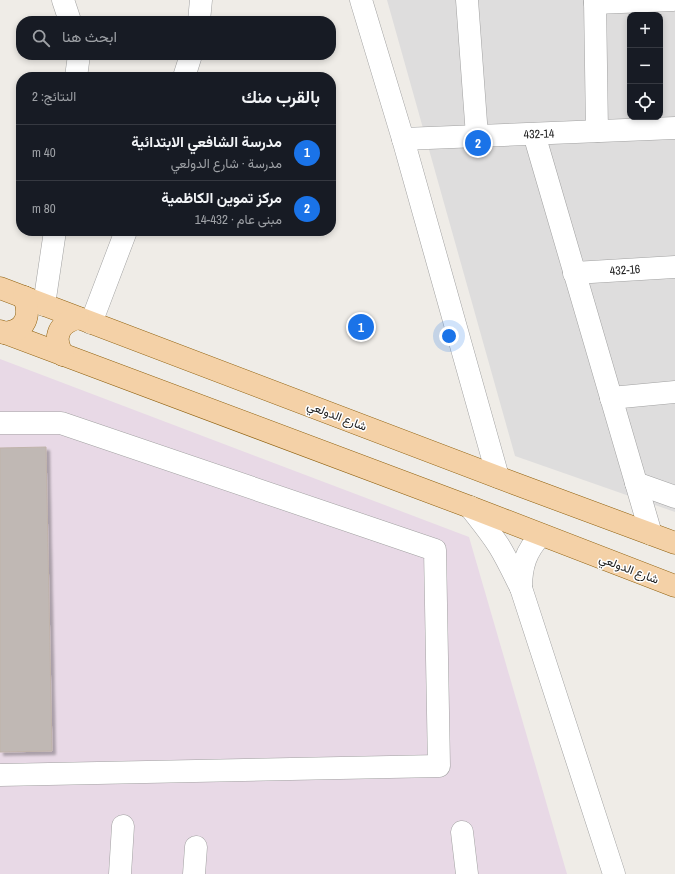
<!DOCTYPE html>
<html lang="ar">
<head>
<meta charset="utf-8">
<style>
	:root { --surface:#171b24; --page:#20242c; --text:#f1f3f6; --muted:#9ea1a6; --line:#363941; --accent:#1a73e8 }
	body { margin:0; font-family:"Archivo Narrow",Vazirmatn,sans-serif; background:var(--page); color:var(--text); direction:rtl }
	.controls { position:absolute; right:12px; top:12px; display:grid; overflow:hidden; border-radius:8px; box-shadow:0 2px 6px #0003 }
	.controls button { width:36px; height:36px; display:grid; place-items:center; padding:0; border:0; border-bottom:1px solid var(--line); background:var(--surface); color:var(--text); font:20px sans-serif }
	.you { position:absolute; left:449px; top:336px; width:14px; height:14px; margin:-10px; border:3px solid #fff; border-radius:50%; background:#1a73e8; box-shadow:0 0 0 6px #1a73e833 }
	.badge { display:grid; place-items:center; width:26px; height:26px; border-radius:50%; background:var(--accent); color:#fff; font-size:13px; font-weight:700 }
	.pin { position:absolute; translate:-50% -50%; border:2px solid #fff; box-shadow:0 1px 4px #0006 }
	.list { margin:0; padding:0; list-style:none }
	h2 { display:flex; justify-content:space-between; align-items:center; height:52px; margin:0; padding:0 16px; font-size:17px }
	h2 small { font-size:13px; font-weight:400; color:var(--muted) }
	.list li { display:grid; grid-template-columns:26px 1fr auto; gap:12px; align-items:center; box-sizing:border-box; height:56px; padding:0 16px; border-top:1px solid var(--line) }
	.list b { display:block; font-size:15px; white-space:nowrap }
	.list p { margin:0; font-size:13px; white-space:nowrap; color:var(--muted) }
	.list em { font-size:13px; font-style:normal; color:var(--muted) }
	.icon { flex:none; width:22px; height:22px; fill:none; stroke:currentColor; stroke-width:2; stroke-linecap:round; stroke-linejoin:round }
	.map { position:relative; flex:none; width:675px; height:874px; overflow:hidden; direction:ltr }
	.search { position:absolute; background:var(--surface); box-shadow:0 2px 6px #0003; left:16px; top:16px; width:320px; height:44px; display:flex; align-items:center; gap:10px; box-sizing:border-box; padding:0 14px; border-radius:16px; color:var(--muted); font-size:15px }
	.panel { position:absolute; background:var(--surface); box-shadow:0 2px 6px #0003; left:16px; top:72px; width:320px; height:164px; border-radius:16px; direction:rtl }
	.map>svg:first-child { display:block }
	.residential { fill:#dedddd; fill-rule:evenodd }
	.industrial { fill:#e8d9e6 }
	.building { fill:#c0b8b4; stroke:#c0b3aa; filter:url(#shadow) }
	.lines { fill:none; stroke-linecap:round; stroke-linejoin:round }
	.minor-casing { stroke:#a1a1a1; stroke-width:23 }
	.major-casing { stroke:#8f600d; stroke-width:23 }
	.minor { stroke:#fff; stroke-width:22 }
	.major { stroke:#f4d1a7; stroke-width:22 }
	.labels { text-anchor:middle; stroke-width:3; stroke-linejoin:round; paint-order:stroke }
	.street-label { font-size:12px; fill:#202020; stroke:#fff }
</style>
</head>
<body>
<div class="map">
<svg width="675" height="874" viewBox="0 0 675 874">
	<defs>
		<filter id="shadow"><feDropShadow dx="3.5" dy="3.5" stdDeviation="1" flood-color="#0004"/></filter>
	</defs>
	<rect width="100%" height="100%" fill="#efece7"/>
	<path class="residential" d="M387,0H675V512L515,456ZM630,15H660V117H630Z"/>
	<path class="industrial" d="M0,359L469,537L567,874H0Z"/>
	<path class="building" d="M46,447L52,751L0,752V448Z"/>
	<g class="lines">
		<defs>
			<g id="minor">
				<path d="M63,0L70,21"/>
				<path d="M361,0L403,139L498,477"/>
				<path d="M467,0L477,136"/>
				<path d="M595,0L597,131"/>
				<path d="M595,3L673,0"/>
				<path d="M199,21L201,0"/>
				<path d="M76,77L79,55"/>
				<path d="M184,77L191,55"/>
				<path d="M534,134L651,534"/>
				<path d="M403,139L675,128"/>
				<path d="M574,273L675,267"/>
				<path d="M44,305L55,231"/>
				<path d="M91,323L126,231"/>
				<path d="M611,398L675,392"/>
				<path d="M0,423H61L435,550L439,766L0,775"/>
				<path d="M636,483L675,497"/>
				<path d="M470,507C480,520 490,532 499,546C507,559 514,574 521,588L614,874"/>
				<path d="M521,588C521,566 526,551 541,535"/>
				<path d="M462,832L467,874"/>
				<path d="M120,874L123,826"/>
				<path d="M194,874L196,847"/>
			</g>
			<g id="major">
				<path d="M0,288L516,484L675,543"/>
				<path d="M0,331L470,507L675,586"/>
				<path d="M4,333C26,331 31,316 24,297"/>
				<path d="M63,355C52,337 59,323 78,318"/>
			</g>
		</defs>
		<use href="#minor" class="minor-casing"/>
		<use href="#major" class="major-casing"/>
		<use href="#minor" class="minor"/>
		<use href="#major" class="major"/>
	</g>
	<g class="labels">
		<g class="street-label">
			<text transform="translate(539 134) rotate(-2)" y="4">432-14</text>
			<text transform="translate(625 270) rotate(-4)" y="4">432-16</text>
			<text transform="translate(337 416) rotate(21)" y="4">شارع الدولعي</text>
			<text transform="translate(629 569) rotate(21)" y="4">شارع الدولعي</text>
		</g>
	</g>
</svg>
<div class="controls">
<button>+</button>
<button>−</button>
<button><svg class="icon" aria-label="locate" viewBox="0 0 24 24"><circle cx="12" cy="12" r="6"/><path d="M12 2v4M12 18v4M2 12h4M18 12h4"/></svg></button>
</div>
<div class="you"></div>
<div class="pin badge" style="left:361px;top:327px">1</div>
<div class="pin badge" style="left:478px;top:143px">2</div>
<div class="search"><svg class="icon" aria-label="search" viewBox="0 0 24 24"><circle cx="10" cy="10" r="6"/><path d="M15 15l6 6"/></svg>ابحث هنا</div>
<section class="panel">
<h2>بالقرب منك<small>النتائج: 2</small></h2>
<ul class="list">
<li><span class="badge">1</span><div><b>مدرسة الشافعي الابتدائية</b><p>مدرسة · شارع الدولعي</p></div><em>40 m</em></li>
<li><span class="badge">2</span><div><b>مركز تموين الكاظمية</b><p>مبنى عام · 432-14</p></div><em>80 m</em></li>
</ul>
</section>
</div>
</body>
</html>
